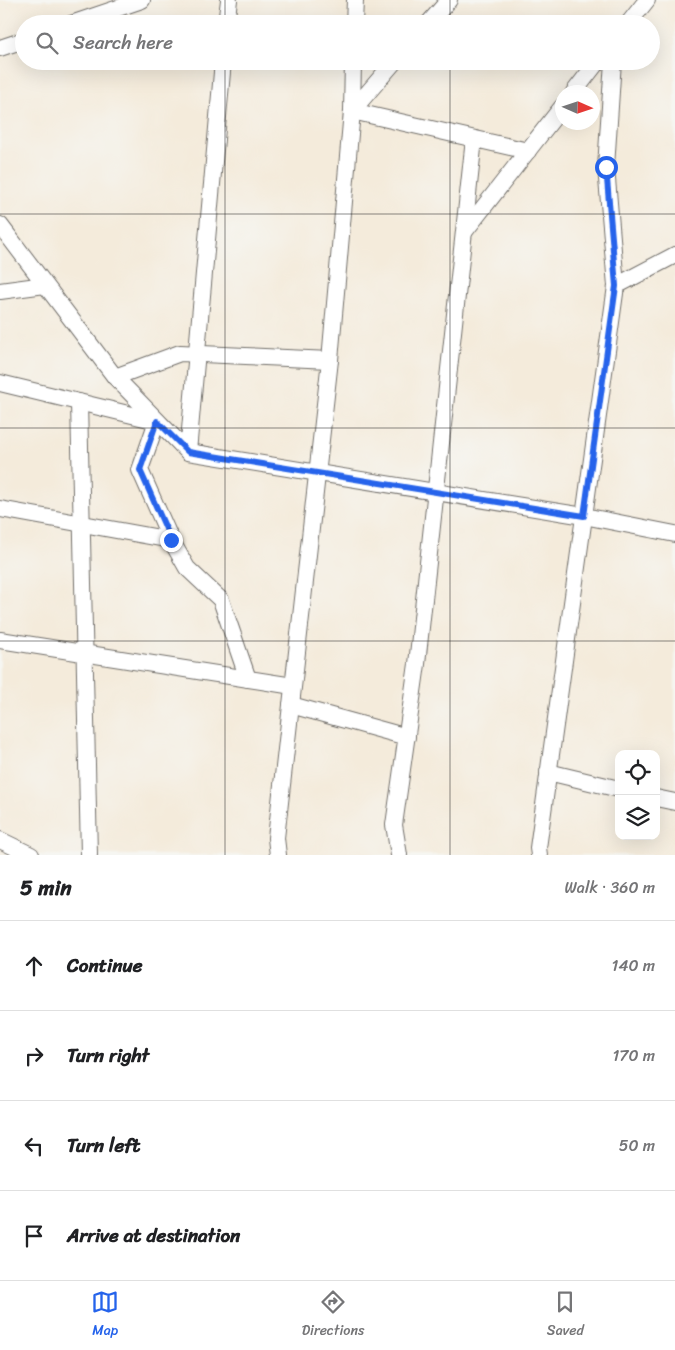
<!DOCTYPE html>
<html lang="en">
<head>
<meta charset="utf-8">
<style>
	:root { --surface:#fff; --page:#f2f2f2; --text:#202124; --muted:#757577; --line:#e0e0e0; --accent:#2563eb }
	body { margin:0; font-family:Sriracha,sans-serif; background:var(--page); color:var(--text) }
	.controls { position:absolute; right:15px; bottom:15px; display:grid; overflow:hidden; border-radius:10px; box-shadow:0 5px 20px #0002 }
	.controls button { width:45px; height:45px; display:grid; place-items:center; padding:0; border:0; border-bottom:1px solid var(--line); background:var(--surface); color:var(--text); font:25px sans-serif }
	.compass { position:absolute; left:555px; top:85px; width:45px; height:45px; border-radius:50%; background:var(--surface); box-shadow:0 5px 20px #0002; rotate:93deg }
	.stop { position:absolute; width:15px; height:15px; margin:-11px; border:4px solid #2563eb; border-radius:50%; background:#fff }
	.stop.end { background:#2563eb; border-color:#fff; box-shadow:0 1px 5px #0008 }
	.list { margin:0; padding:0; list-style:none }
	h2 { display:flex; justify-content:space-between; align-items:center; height:65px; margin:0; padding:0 20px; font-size:21px }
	h2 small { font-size:16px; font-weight:400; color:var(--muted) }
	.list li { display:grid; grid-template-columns:32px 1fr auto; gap:15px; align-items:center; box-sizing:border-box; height:90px; padding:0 20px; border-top:1px solid var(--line) }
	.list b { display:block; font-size:19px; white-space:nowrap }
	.list em { font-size:16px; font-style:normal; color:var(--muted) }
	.icon { flex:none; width:28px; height:28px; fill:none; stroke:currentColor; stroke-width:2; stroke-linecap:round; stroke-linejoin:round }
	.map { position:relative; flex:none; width:675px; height:855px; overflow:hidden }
	.search { position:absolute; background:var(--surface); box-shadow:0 5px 20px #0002; left:15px; right:15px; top:15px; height:55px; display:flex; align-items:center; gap:12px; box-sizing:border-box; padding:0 18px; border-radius:28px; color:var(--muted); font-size:19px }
	.sheet { height:425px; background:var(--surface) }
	nav { display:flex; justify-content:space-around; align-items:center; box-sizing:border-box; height:70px; border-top:1px solid var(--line); background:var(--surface); font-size:14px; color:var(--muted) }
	nav a { display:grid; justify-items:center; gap:2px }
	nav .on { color:var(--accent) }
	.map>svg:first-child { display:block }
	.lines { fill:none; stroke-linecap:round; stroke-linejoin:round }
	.minor-casing { stroke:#716e69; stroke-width:18 }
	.minor { stroke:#fff; stroke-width:16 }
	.route { stroke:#2563eb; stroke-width:6 }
	.grid { fill:none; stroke:#2b2b2b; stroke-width:1; stroke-opacity:0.55 }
</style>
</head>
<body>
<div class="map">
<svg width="675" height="855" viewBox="0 0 675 855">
	<rect width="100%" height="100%" fill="#f6f6f2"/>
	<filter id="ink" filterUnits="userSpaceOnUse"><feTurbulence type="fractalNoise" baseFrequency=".02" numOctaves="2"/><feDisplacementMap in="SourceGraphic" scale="10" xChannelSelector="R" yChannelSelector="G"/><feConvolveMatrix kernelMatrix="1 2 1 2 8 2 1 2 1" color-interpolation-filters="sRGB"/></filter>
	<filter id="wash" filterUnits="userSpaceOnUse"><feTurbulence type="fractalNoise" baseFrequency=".0096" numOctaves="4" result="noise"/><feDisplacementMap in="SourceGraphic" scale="20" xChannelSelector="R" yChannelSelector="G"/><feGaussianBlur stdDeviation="1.12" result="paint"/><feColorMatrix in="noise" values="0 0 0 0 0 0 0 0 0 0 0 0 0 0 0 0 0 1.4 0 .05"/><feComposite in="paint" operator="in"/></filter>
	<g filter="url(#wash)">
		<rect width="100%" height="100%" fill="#f4ebdb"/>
	</g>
	<g filter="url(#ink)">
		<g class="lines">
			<defs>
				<g id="minor">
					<path d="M71,24L142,0"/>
					<path d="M226,24L229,0"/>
					<path d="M354,24L355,0"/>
					<path d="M428,24L449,0"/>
					<path d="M628,24L647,0"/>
					<path d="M0,48L24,40"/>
					<path d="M574,92L598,61"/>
					<path d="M352,111L528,151"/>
					<path d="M352,111L395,61"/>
					<path d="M0,225L115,377L188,452L584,516L675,534"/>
					<path d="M465,231L562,107"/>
					<path d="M616,286L675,255"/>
					<path d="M0,291L45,285"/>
					<path d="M115,377L180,353L330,360"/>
					<path d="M0,383L157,421L140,470L171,540L187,568L221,600L248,679"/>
					<path d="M79,402L89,855"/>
					<path d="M188,452L223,61"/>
					<path d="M0,509L171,540"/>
					<path d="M0,640L293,686"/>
					<path d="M291,705L407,737"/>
					<path d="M548,772L619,789"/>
					<path d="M656,798L675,802"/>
					<path d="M0,840L31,855"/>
					<path d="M278,855L276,838L330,360L352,111L353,61"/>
					<path d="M399,855L394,825L417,664L474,139"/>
					<path d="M539,855L538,848L616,286L606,167L613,61"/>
				</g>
			</defs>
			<use href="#minor" class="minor-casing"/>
			<use href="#minor" class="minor"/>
		</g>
	</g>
	<g class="lines" filter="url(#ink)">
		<path class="route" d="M171,540L140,470L157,421L188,452L584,516L616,286L606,167"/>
	</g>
	<path class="grid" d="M225,0V24M450,0V24M225,61V855M450,61V855M0,214H675M0,428H675M0,641H675"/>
</svg>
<div class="controls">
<button><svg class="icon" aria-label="locate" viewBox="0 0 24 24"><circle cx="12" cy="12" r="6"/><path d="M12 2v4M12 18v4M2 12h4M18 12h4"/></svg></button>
<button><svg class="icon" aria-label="layers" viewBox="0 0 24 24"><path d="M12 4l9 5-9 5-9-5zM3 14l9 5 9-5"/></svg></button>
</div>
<svg class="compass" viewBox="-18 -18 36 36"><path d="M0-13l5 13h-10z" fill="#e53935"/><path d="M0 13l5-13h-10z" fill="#757577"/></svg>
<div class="stop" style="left:606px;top:167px"></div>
<div class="stop end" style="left:171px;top:540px"></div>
<div class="search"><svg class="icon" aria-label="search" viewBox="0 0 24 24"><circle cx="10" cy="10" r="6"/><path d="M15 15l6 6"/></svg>Search here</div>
</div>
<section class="sheet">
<h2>5 min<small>Walk · 360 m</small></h2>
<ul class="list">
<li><svg class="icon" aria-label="ahead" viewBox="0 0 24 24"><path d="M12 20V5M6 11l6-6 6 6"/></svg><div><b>Continue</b></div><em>140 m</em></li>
<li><svg class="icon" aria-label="right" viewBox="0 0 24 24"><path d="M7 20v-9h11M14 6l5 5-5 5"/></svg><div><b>Turn right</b></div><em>170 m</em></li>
<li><svg class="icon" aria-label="left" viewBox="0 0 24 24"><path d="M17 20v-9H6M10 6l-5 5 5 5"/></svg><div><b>Turn left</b></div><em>50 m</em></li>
<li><svg class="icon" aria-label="arrive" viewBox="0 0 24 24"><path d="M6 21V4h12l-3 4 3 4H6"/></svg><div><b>Arrive at destination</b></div></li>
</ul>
</section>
<nav>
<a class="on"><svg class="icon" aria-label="map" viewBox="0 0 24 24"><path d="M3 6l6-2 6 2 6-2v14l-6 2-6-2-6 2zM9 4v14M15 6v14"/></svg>Map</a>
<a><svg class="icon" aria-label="directions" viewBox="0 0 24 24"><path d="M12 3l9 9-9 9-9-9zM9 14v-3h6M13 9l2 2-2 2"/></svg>Directions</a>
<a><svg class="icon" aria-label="saved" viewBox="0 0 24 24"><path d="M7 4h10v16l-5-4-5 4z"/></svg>Saved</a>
</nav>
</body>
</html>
